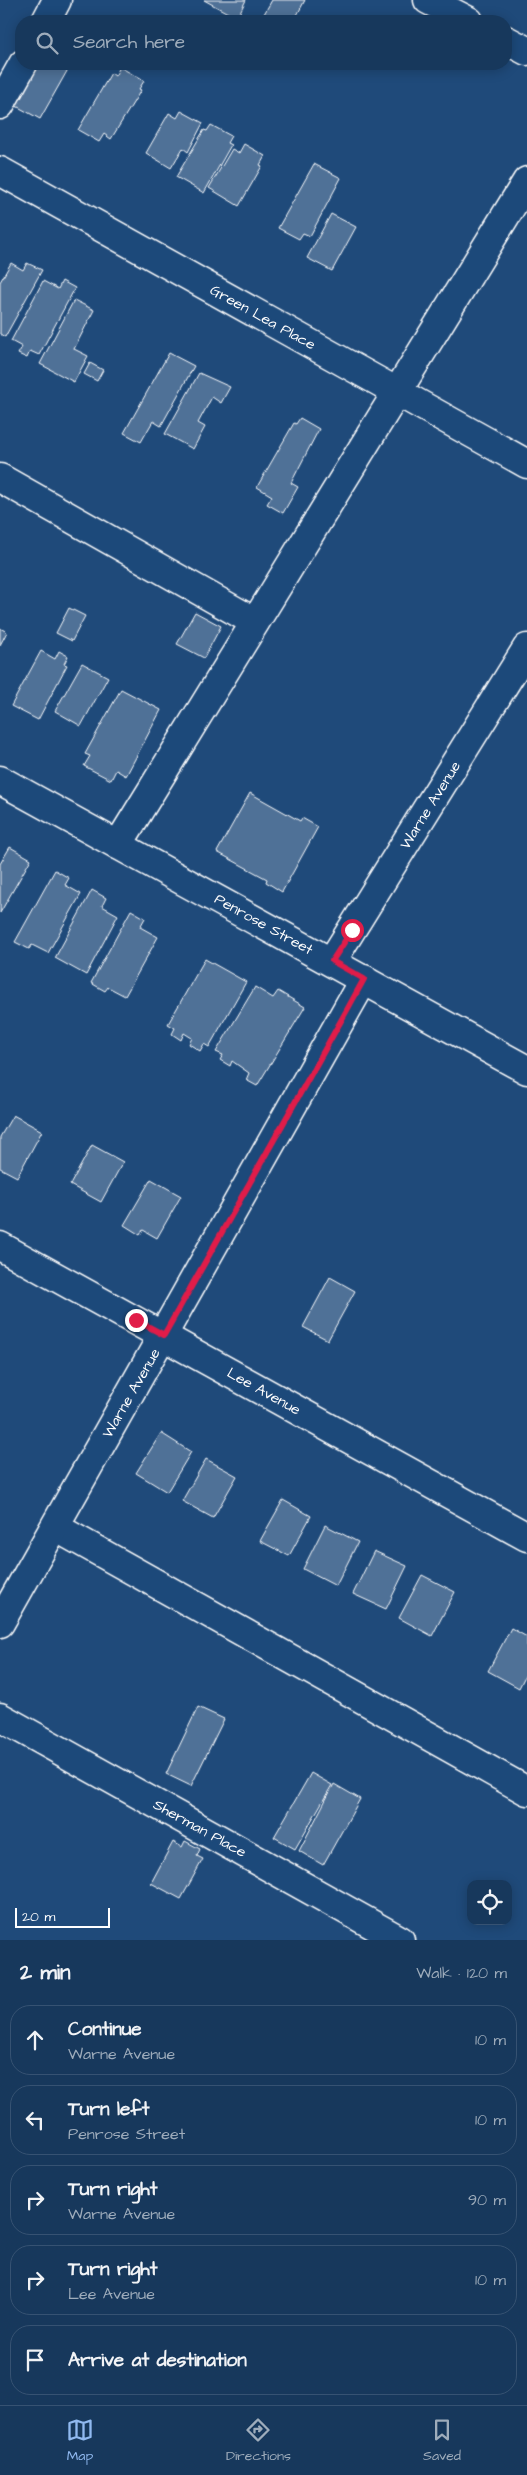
<!DOCTYPE html>
<html lang="en">
<head>
<meta charset="utf-8">
<style>
	:root { --surface:#17385c; --page:#203f62; --text:#f1f3f6; --muted:#9eacbb; --line:#365272; --accent:#90b9f0 }
	body { margin:0; font-family:"Architects Daughter",sans-serif; background:var(--page); color:var(--text) }
	.controls { position:absolute; right:15px; bottom:15px; display:grid; overflow:hidden; border-radius:10px; box-shadow:0 2px 12px #0003 }
	.controls button { width:45px; height:45px; display:grid; place-items:center; padding:0; border:0; border-bottom:1px solid var(--line); background:var(--surface); color:var(--text); font:25px sans-serif }
	.scale { position:absolute; left:15px; bottom:12px; width:95px; box-sizing:border-box; padding-left:5px; border:2px solid #fff; border-top:0; font-size:14px; line-height:18px; white-space:nowrap; color:#fff; -webkit-text-stroke:4px #1f4a7a; paint-order:stroke }
	.stop { position:absolute; width:15px; height:15px; margin:-11px; border:4px solid #e11d48; border-radius:50%; background:#fff }
	.stop.end { background:#e11d48; border-color:#fff; box-shadow:0 1px 5px #0008 }
	.list { margin:0; padding:0; list-style:none }
	h2 { display:flex; justify-content:space-between; align-items:center; height:65px; margin:0; padding:0 20px; font-size:21px }
	h2 small { font-size:16px; font-weight:400; color:var(--muted) }
	.list li { display:grid; grid-template-columns:32px 1fr auto; gap:15px; align-items:center; box-sizing:border-box; height:70px; margin:0 10px 10px; padding:0 10px; border:1px solid var(--line); border-radius:20px }
	.list b { display:block; font-size:19px; white-space:nowrap }
	.list p { margin:0; font-size:16px; white-space:nowrap; color:var(--muted) }
	.list em { font-size:16px; font-style:normal; color:var(--muted) }
	.icon { flex:none; width:28px; height:28px; fill:none; stroke:currentColor; stroke-width:2; stroke-linecap:round; stroke-linejoin:round }
	.map { position:relative; flex:none; width:527px; height:1940px; overflow:hidden }
	.search { position:absolute; background:var(--surface); box-shadow:0 2px 12px #0003; left:15px; right:15px; top:15px; height:55px; display:flex; align-items:center; gap:12px; box-sizing:border-box; padding:0 18px; border-radius:20px; color:var(--muted); font-size:19px }
	.sheet { height:465px; background:var(--surface) }
	nav { display:flex; justify-content:space-around; align-items:center; box-sizing:border-box; height:70px; border-top:1px solid var(--line); background:var(--surface); font-size:14px; color:var(--muted) }
	nav a { display:grid; justify-items:center; gap:2px }
	nav .on { color:var(--accent) }
	.map>svg:first-child { display:block }
	.building { fill:#507197; stroke:#fff }
	.lines { fill:none; stroke-linecap:round; stroke-linejoin:round }
	.minor-casing { stroke:#fff; stroke-width:31 }
	.minor { stroke:#1f4a7a; stroke-width:28 }
	.route { stroke:#e11d48; stroke-width:6 }
	.labels { text-anchor:middle; stroke-width:4; stroke-linejoin:round; paint-order:stroke }
	.street-label { font-size:15px; fill:#fff; stroke:#1f4a7a }
</style>
</head>
<body>
<div class="map">
<svg width="527" height="1940" viewBox="0 0 527 1940">
	<rect width="100%" height="100%" fill="#1f4a7a"/>
	<filter id="ink" filterUnits="userSpaceOnUse"><feTurbulence type="fractalNoise" baseFrequency=".02" numOctaves="2"/><feDisplacementMap in="SourceGraphic" scale="10" xChannelSelector="R" yChannelSelector="G"/><feConvolveMatrix kernelMatrix="1 2 1 2 8 2 1 2 1" color-interpolation-filters="sRGB"/></filter>
	<g filter="url(#ink)">
		<g class="building">
			<path d="M204,0H246L237,18Z"/>
			<path d="M272,0H305L294,21H260Z"/>
			<path d="M30,64H71L40,119L9,102Z"/>
			<path d="M120,67L144,81L139,89L141,90L111,139L104,134L99,142L78,130L111,73L115,76Z"/>
			<path d="M181,111L203,123L188,152L183,148L171,168L146,153L169,113L177,118Z"/>
			<path d="M211,125L231,136L227,143L231,145L204,193L176,177L204,130L207,131Z"/>
			<path d="M244,144L265,156L260,165L262,166L239,206L209,188L232,149L239,153Z"/>
			<path d="M314,164L341,178L310,236L303,233L299,239L278,228Z"/>
			<path d="M331,214L356,227L332,271L307,258Z"/>
			<path d="M11,263L23,270L27,263L42,270L5,337L0,334V282Z"/>
			<path d="M43,281L58,289L62,281L75,288L39,355L30,351L27,358L18,354L22,347L11,341Z"/>
			<path d="M74,300L94,310L74,349L88,356L74,382L40,364Z"/>
			<path d="M169,353L194,366L161,426L153,421L141,442L124,433Z"/>
			<path d="M90,363L103,370L97,381L84,374Z"/>
			<path d="M199,373L230,387L221,403L212,397L198,423L205,427L193,449L165,434Z"/>
			<path d="M300,418L319,429L291,483L298,487L283,513L267,504L272,496L257,487L294,423L296,424Z"/>
			<path d="M69,608L85,616L72,641L56,633Z"/>
			<path d="M195,612L221,626L204,658L177,644Z"/>
			<path d="M0,628L7,632L0,645Z"/>
			<path d="M41,651L55,659L59,651L68,656L64,664L67,665L38,720L11,706Z"/>
			<path d="M82,663L108,677L81,726L55,711Z"/>
			<path d="M121,689L161,710L126,776L116,770L111,780L84,766L90,756L85,754Z"/>
			<path d="M250,793L300,821L302,818L318,827L282,892L266,882L267,879L217,852Z"/>
			<path d="M10,847L31,859L0,913V864Z"/>
			<path d="M55,870L69,878L65,885L81,894L48,953L32,945L29,949L15,942Z"/>
			<path d="M92,890L106,898L102,906L118,915L86,975L55,958Z"/>
			<path d="M131,910L145,918L140,927L158,937L125,996L108,987L105,991L91,983Z"/>
			<path d="M205,959L246,982L209,1047L204,1044L200,1051L189,1044L192,1038L184,1033L181,1040L172,1034L175,1028L168,1024Z"/>
			<path d="M255,987L273,998L278,991L305,1007L257,1086L246,1080L249,1073L232,1061L230,1066L220,1060L223,1055L216,1052Z"/>
			<path d="M13,1115L42,1131L17,1177L0,1168V1137Z"/>
			<path d="M92,1145L123,1162L101,1202L70,1185Z"/>
			<path d="M151,1179L181,1196L157,1238L143,1230L140,1235L124,1225Z"/>
			<path d="M330,1277L355,1291L328,1340L303,1327Z"/>
			<path d="M161,1433L191,1452L167,1492L136,1473Z"/>
			<path d="M206,1459L237,1476L213,1518L182,1501Z"/>
			<path d="M283,1500L311,1516L289,1556L260,1541Z"/>
			<path d="M325,1525L358,1542L336,1586L303,1569Z"/>
			<path d="M374,1551L407,1566L386,1609L353,1594Z"/>
			<path d="M422,1575L455,1592L432,1636L399,1618Z"/>
			<path d="M511,1628L527,1637V1672L519,1688L488,1671Z"/>
			<path d="M198,1707L224,1719L191,1786L166,1774Z"/>
			<path d="M311,1773L332,1785L295,1849L274,1837Z"/>
			<path d="M334,1784L360,1799L323,1865L299,1851Z"/>
			<path d="M185,1841L200,1849L197,1856L203,1859L181,1899L151,1883L173,1842L182,1847Z"/>
		</g>
		<g class="lines">
			<defs>
				<g id="minor">
					<path d="M428,0L469,21"/>
					<path d="M46,21L57,0"/>
					<path d="M506,40L527,51"/>
					<path d="M0,105L23,64"/>
					<path d="M0,171L527,464"/>
					<path d="M0,478L255,622"/>
					<path d="M0,780L527,1070"/>
					<path d="M118,845L527,181"/>
					<path d="M332,961L527,648"/>
					<path d="M0,1246L527,1537"/>
					<path d="M55,1527L527,1791"/>
					<path d="M0,1623L364,979"/>
					<path d="M0,1717L400,1940"/>
				</g>
			</defs>
			<use href="#minor" class="minor-casing"/>
			<use href="#minor" class="minor"/>
		</g>
	</g>
	<g class="lines" filter="url(#ink)">
		<path class="route" d="M136,1320L164,1335L347,1010L364,979L332,961L352,930"/>
	</g>
	<g class="labels">
		<g class="street-label">
			<text transform="translate(263 317) rotate(29)" y="5">Green Lea Place</text>
			<text transform="translate(430 805) rotate(-58)" y="5">Warne Avenue</text>
			<text transform="translate(264 924) rotate(29)" y="5">Penrose Street</text>
			<text transform="translate(264 1391) rotate(29)" y="5">Lee Avenue</text>
			<text transform="translate(131 1393) rotate(-60)" y="5">Warne Avenue</text>
			<text transform="translate(200 1828) rotate(29)" y="5">Sherman Place</text>
		</g>
	</g>
</svg>
<div class="controls">
<button><svg class="icon" aria-label="locate" viewBox="0 0 24 24"><circle cx="12" cy="12" r="6"/><path d="M12 2v4M12 18v4M2 12h4M18 12h4"/></svg></button>
</div>
<div class="scale">20 m</div>
<div class="stop" style="left:352px;top:930px"></div>
<div class="stop end" style="left:136px;top:1320px"></div>
<div class="search"><svg class="icon" aria-label="search" viewBox="0 0 24 24"><circle cx="10" cy="10" r="6"/><path d="M15 15l6 6"/></svg>Search here</div>
</div>
<section class="sheet">
<h2>2 min<small>Walk · 120 m</small></h2>
<ul class="list">
<li><svg class="icon" aria-label="ahead" viewBox="0 0 24 24"><path d="M12 20V5M6 11l6-6 6 6"/></svg><div><b>Continue</b><p>Warne Avenue</p></div><em>10 m</em></li>
<li><svg class="icon" aria-label="left" viewBox="0 0 24 24"><path d="M17 20v-9H6M10 6l-5 5 5 5"/></svg><div><b>Turn left</b><p>Penrose Street</p></div><em>10 m</em></li>
<li><svg class="icon" aria-label="right" viewBox="0 0 24 24"><path d="M7 20v-9h11M14 6l5 5-5 5"/></svg><div><b>Turn right</b><p>Warne Avenue</p></div><em>90 m</em></li>
<li><svg class="icon" aria-label="right" viewBox="0 0 24 24"><path d="M7 20v-9h11M14 6l5 5-5 5"/></svg><div><b>Turn right</b><p>Lee Avenue</p></div><em>10 m</em></li>
<li><svg class="icon" aria-label="arrive" viewBox="0 0 24 24"><path d="M6 21V4h12l-3 4 3 4H6"/></svg><div><b>Arrive at destination</b></div></li>
</ul>
</section>
<nav>
<a class="on"><svg class="icon" aria-label="map" viewBox="0 0 24 24"><path d="M3 6l6-2 6 2 6-2v14l-6 2-6-2-6 2zM9 4v14M15 6v14"/></svg>Map</a>
<a><svg class="icon" aria-label="directions" viewBox="0 0 24 24"><path d="M12 3l9 9-9 9-9-9zM9 14v-3h6M13 9l2 2-2 2"/></svg>Directions</a>
<a><svg class="icon" aria-label="saved" viewBox="0 0 24 24"><path d="M7 4h10v16l-5-4-5 4z"/></svg>Saved</a>
</nav>
</body>
</html>
